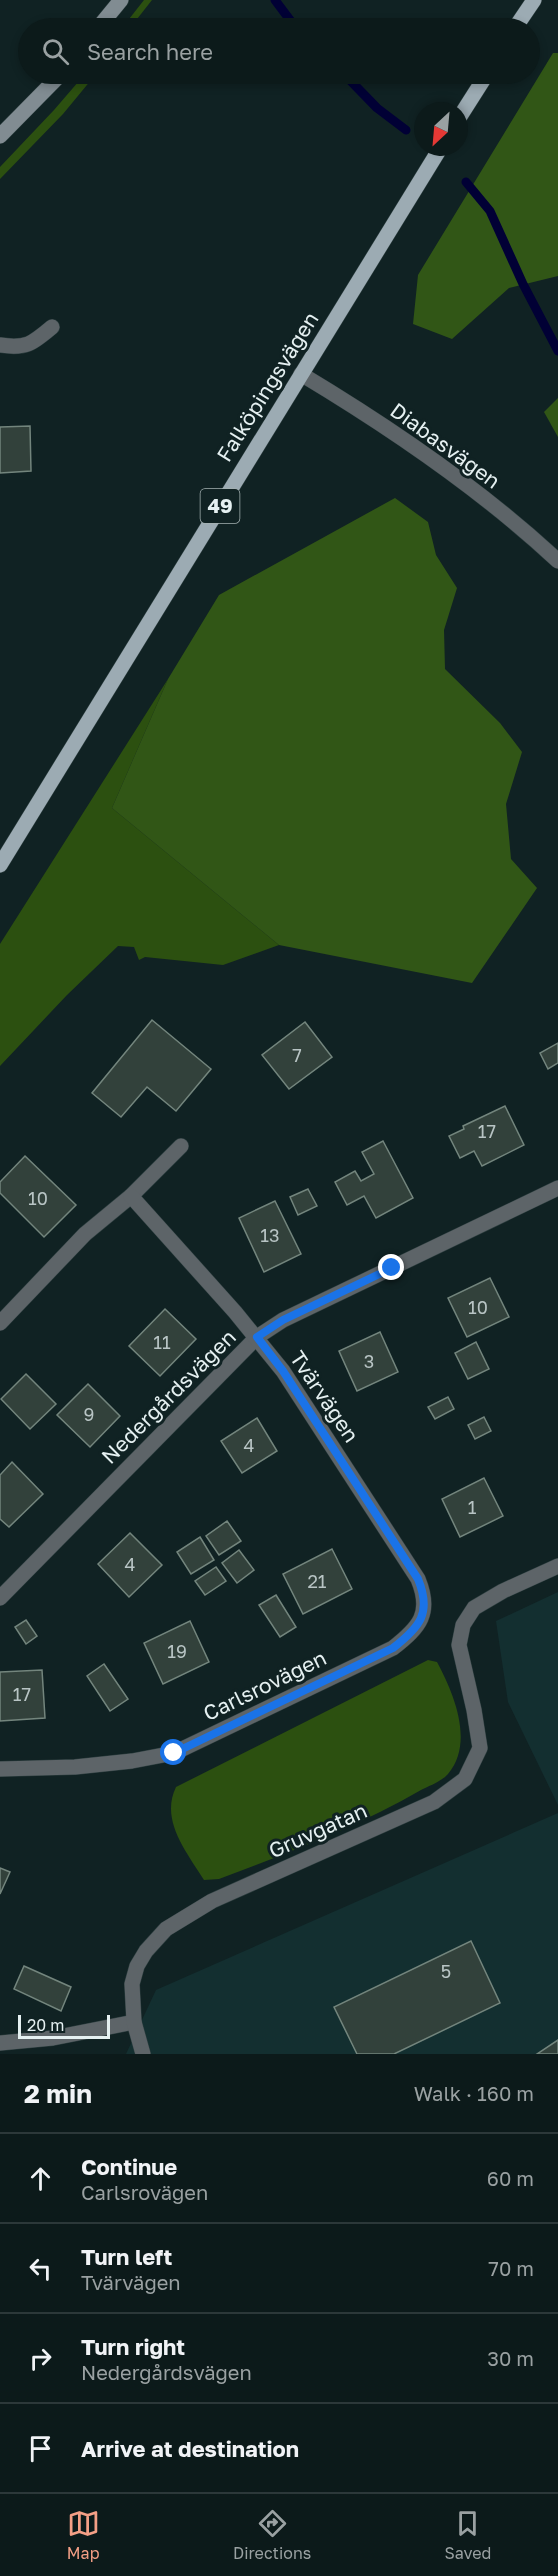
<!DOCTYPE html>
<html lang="en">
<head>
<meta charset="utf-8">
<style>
	:root { --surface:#0c1a1a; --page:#1a2727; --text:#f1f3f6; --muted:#9aa1a2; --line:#2c3839; --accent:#f49f86 }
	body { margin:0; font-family:"Golos Text",sans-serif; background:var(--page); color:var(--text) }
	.compass { position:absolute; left:414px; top:102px; width:54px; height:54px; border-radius:50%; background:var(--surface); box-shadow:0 3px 9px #0003; rotate:206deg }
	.scale { position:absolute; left:18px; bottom:15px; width:92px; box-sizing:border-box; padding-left:6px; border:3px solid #e5f0f1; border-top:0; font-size:16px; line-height:21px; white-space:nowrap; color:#e5f0f1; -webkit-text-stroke:4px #102223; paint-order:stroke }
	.stop { position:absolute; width:18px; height:18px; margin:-14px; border:4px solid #1a73e8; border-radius:50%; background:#fff }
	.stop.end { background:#1a73e8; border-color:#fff; box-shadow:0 2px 6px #0008 }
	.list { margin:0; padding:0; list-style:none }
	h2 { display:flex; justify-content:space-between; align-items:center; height:78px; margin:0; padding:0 24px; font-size:26px }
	h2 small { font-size:20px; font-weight:400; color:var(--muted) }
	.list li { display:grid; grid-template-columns:39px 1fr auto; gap:18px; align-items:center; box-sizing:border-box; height:90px; padding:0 24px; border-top:2px solid var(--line) }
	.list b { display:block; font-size:22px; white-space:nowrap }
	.list p { margin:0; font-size:20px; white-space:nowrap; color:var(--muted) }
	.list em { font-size:20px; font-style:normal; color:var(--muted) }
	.icon { flex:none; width:33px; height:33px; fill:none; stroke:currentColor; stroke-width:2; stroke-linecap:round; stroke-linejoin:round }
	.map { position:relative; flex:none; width:558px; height:2054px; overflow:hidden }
	.search { position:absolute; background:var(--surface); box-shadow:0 3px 9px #0003; left:18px; right:18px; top:18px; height:66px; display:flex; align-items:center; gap:15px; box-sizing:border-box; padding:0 21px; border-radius:33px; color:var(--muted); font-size:22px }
	.sheet { height:438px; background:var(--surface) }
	nav { display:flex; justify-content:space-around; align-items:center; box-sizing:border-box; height:84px; border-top:2px solid var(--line); background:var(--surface); font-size:16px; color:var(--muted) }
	nav a { display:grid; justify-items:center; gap:3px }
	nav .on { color:var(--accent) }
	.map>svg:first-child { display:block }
	.built { fill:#132f30 }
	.green { fill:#2c5010 }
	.forest { fill:#315616 }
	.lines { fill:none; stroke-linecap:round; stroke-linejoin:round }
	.stream { stroke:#010035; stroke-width:9 }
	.building { fill:#32413b; stroke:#73857d; stroke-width:1.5 }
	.lane-casing { stroke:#2e3f40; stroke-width:16 }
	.street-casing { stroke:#2e3f40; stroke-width:16 }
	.secondary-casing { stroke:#2e3f40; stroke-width:16 }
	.primary-casing { stroke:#2e3f40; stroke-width:16 }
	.lane { stroke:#5d6468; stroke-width:15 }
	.street { stroke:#5d6468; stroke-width:15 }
	.secondary { stroke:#818c92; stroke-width:15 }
	.primary { stroke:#9cabb3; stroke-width:15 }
	.route { stroke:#1a73e8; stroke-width:8 }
	.labels { text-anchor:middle; stroke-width:6; stroke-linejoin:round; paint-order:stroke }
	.number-label { font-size:18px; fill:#b8c4c4 }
	.shield { fill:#102223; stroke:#a5b2b3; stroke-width:1.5 }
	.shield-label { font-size:20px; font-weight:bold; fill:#e5f0f1 }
	.street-label { font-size:21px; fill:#e5f0f1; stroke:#102223 }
</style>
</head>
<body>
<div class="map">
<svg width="558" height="2054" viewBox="0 0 558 2054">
	<rect width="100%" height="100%" fill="#102223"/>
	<g class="built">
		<path d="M558,1592V1805L508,1702L496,1621Z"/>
		<path d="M558,1813V2054H126L156,1990Z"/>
	</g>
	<g class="green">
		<path d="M144,0H152L130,28H122Z"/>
		<path d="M85,74H96L63,114L0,179V167L54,110Z"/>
		<path d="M168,679L112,808L279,945L223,965L145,957L139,960L134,947L118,946L67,995L0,1066V944Z"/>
		<path d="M428,1660L437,1662C453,1692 475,1742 448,1774C442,1781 429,1786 421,1790C357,1827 288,1853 219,1879L204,1880C186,1851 160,1820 176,1787Z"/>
	</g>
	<g class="forest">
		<path d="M553,53H558V276L509,288L452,339L413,324L418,275Z"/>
		<path d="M558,398V437L544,412Z"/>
		<path d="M395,498L428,522L436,555L457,588L444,630L445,669L500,723L522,752L506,804L511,859L537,888L472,983L279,945L112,808L168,679L219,595Z"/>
	</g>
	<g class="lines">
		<g class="stream">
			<path d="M275,0L296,28"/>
			<path d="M344,74L377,108L406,130"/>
			<path d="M466,182L490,211L523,284L558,351"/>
		</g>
	</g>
	<g class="building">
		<path d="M30,426L31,471L0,473V427Z"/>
		<path d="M152,1020L211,1069L176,1111L147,1087L121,1117L92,1093Z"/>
		<path d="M305,1022L332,1057L289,1089L262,1055Z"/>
		<path d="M558,1043V1063L548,1069L540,1053Z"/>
		<path d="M505,1106L524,1145L482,1166L474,1151L460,1158L449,1136L464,1129L463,1126Z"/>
		<path d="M383,1141L413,1198L376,1218L364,1196L347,1205L335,1182L355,1171L361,1181L374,1174L362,1152Z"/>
		<path d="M25,1156L76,1205L44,1237L0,1193V1182Z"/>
		<path d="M308,1189L317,1206L298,1215L290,1197Z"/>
		<path d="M275,1201L301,1254L264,1272L239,1218Z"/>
		<path d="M490,1278L509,1317L467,1337L448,1298Z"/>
		<path d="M165,1309L196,1339L160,1376L129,1346Z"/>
		<path d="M380,1332L398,1372L357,1391L339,1351Z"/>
		<path d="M476,1342L489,1369L468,1379L455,1353Z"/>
		<path d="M26,1374L56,1404L30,1429L1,1399Z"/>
		<path d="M88,1384L120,1416L90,1447L57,1415Z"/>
		<path d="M448,1397L454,1409L435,1419L428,1407Z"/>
		<path d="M484,1417L491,1431L475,1439L468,1425Z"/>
		<path d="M257,1418L277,1451L242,1473L221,1441Z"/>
		<path d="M12,1462L43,1494L9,1527L0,1519V1475Z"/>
		<path d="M484,1478L503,1516L460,1537L442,1499Z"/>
		<path d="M227,1521L241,1541L219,1555L206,1536Z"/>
		<path d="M130,1533L162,1565L129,1597L98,1564Z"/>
		<path d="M200,1537L214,1560L191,1574L177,1552Z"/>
		<path d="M332,1549L352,1589L303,1614L283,1574Z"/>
		<path d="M239,1550L254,1570L237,1583L222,1563Z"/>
		<path d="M216,1567L226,1581L205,1595L195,1581Z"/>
		<path d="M276,1595L296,1627L280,1637L259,1605Z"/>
		<path d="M26,1620L37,1636L26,1644L15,1627Z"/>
		<path d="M190,1621L209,1662L163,1684L144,1643Z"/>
		<path d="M104,1664L128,1699L110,1711L87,1676Z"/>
		<path d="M42,1670L45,1718L0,1721V1672Z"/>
		<path d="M0,1868L10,1872L0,1894Z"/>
		<path d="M471,1941L500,2003L394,2054H357L334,2007Z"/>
		<path d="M24,1966L71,1987L61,2011L14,1989Z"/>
		<path d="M558,2040V2054H537Z"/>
	</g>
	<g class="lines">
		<defs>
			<g id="lane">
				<path d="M0,345C26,349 32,344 52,327"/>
				<path d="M0,2043L53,2038L134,2022"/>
			</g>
			<g id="street">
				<path d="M301,374C391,428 481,489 558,561"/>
				<path d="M0,1323L85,1234L131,1196L181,1146"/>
				<path d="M0,1598L257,1337L283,1320L558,1188"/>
				<path d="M0,1769L75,1767L132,1761L174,1753L393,1648C420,1627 432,1613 418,1579L283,1371L235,1312L131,1196"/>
				<path d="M143,2054L134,2022L132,1984L137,1966L146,1951L166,1929L212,1901L434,1802L465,1779L480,1748L474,1710L459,1645L463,1625L474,1608L503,1591L558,1566"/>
			</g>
			<g id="secondary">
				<path d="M98,28L121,0"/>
				<path d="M0,136L61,74"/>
			</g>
			<g id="primary">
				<path d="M515,28L534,0"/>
				<path d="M459,118L487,74"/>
				<path d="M0,865L441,147"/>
			</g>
		</defs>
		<use href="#lane" class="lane-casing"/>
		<use href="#street" class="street-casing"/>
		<use href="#secondary" class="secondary-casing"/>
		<use href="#primary" class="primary-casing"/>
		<use href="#lane" class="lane"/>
		<use href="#street" class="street"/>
		<use href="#secondary" class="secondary"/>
		<use href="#primary" class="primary"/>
	</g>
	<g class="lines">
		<path class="route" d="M174,1753L393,1648C420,1627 432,1613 418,1579L283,1371L257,1337L283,1320L392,1268"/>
	</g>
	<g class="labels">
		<g class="number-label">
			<text x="297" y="1062">7</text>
			<text x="487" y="1138">17</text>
			<text x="38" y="1205">10</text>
			<text x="270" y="1242">13</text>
			<text x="478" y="1314">10</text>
			<text x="162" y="1349">11</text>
			<text x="369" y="1368">3</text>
			<text x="89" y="1421">9</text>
			<text x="249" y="1452">4</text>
			<text x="472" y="1514">1</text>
			<text x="130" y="1571">4</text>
			<text x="317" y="1588">21</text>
			<text x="177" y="1658">19</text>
			<text x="22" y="1701">17</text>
			<text x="446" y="1978">5</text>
		</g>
		<rect class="shield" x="200.5" y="489" width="39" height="34" rx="4.5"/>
		<g class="shield-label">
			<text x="220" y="513">49</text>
		</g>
		<g class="street-label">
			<text transform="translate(268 387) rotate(-58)" y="7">Falköpingsvägen</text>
			<text transform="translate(445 446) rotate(36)" y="7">Diabasvägen</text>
			<text transform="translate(169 1397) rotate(-45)" y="7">Nedergårdsvägen</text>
			<text transform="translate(324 1397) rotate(56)" y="7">Tvärvägen</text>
			<text transform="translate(265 1686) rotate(-26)" y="7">Carlsrovägen</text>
			<text transform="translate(318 1831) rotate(-24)" y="7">Gruvgatan</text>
		</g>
	</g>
</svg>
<svg class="compass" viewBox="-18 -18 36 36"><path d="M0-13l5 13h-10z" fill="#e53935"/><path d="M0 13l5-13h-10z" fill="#9aa1a2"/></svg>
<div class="scale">20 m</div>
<div class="stop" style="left:174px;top:1753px"></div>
<div class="stop end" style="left:392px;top:1268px"></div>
<div class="search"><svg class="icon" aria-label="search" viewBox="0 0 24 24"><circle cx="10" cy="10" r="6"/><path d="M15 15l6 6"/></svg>Search here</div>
</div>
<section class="sheet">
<h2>2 min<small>Walk · 160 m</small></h2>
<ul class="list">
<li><svg class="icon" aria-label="ahead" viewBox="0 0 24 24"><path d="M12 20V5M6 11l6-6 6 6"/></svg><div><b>Continue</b><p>Carlsrovägen</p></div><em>60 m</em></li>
<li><svg class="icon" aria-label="left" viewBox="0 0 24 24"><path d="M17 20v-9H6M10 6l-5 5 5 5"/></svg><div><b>Turn left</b><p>Tvärvägen</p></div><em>70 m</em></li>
<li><svg class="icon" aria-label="right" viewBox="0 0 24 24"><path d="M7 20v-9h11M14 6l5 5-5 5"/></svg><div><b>Turn right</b><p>Nedergårdsvägen</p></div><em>30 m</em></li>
<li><svg class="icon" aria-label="arrive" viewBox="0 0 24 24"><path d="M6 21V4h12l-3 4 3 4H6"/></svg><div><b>Arrive at destination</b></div></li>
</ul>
</section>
<nav>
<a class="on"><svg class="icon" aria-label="map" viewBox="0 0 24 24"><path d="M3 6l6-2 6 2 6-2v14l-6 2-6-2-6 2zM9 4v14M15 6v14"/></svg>Map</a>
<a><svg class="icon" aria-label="directions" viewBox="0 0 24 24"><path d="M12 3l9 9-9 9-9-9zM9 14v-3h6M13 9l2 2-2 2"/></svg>Directions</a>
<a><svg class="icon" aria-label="saved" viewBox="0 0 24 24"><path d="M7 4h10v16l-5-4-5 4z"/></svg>Saved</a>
</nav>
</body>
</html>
